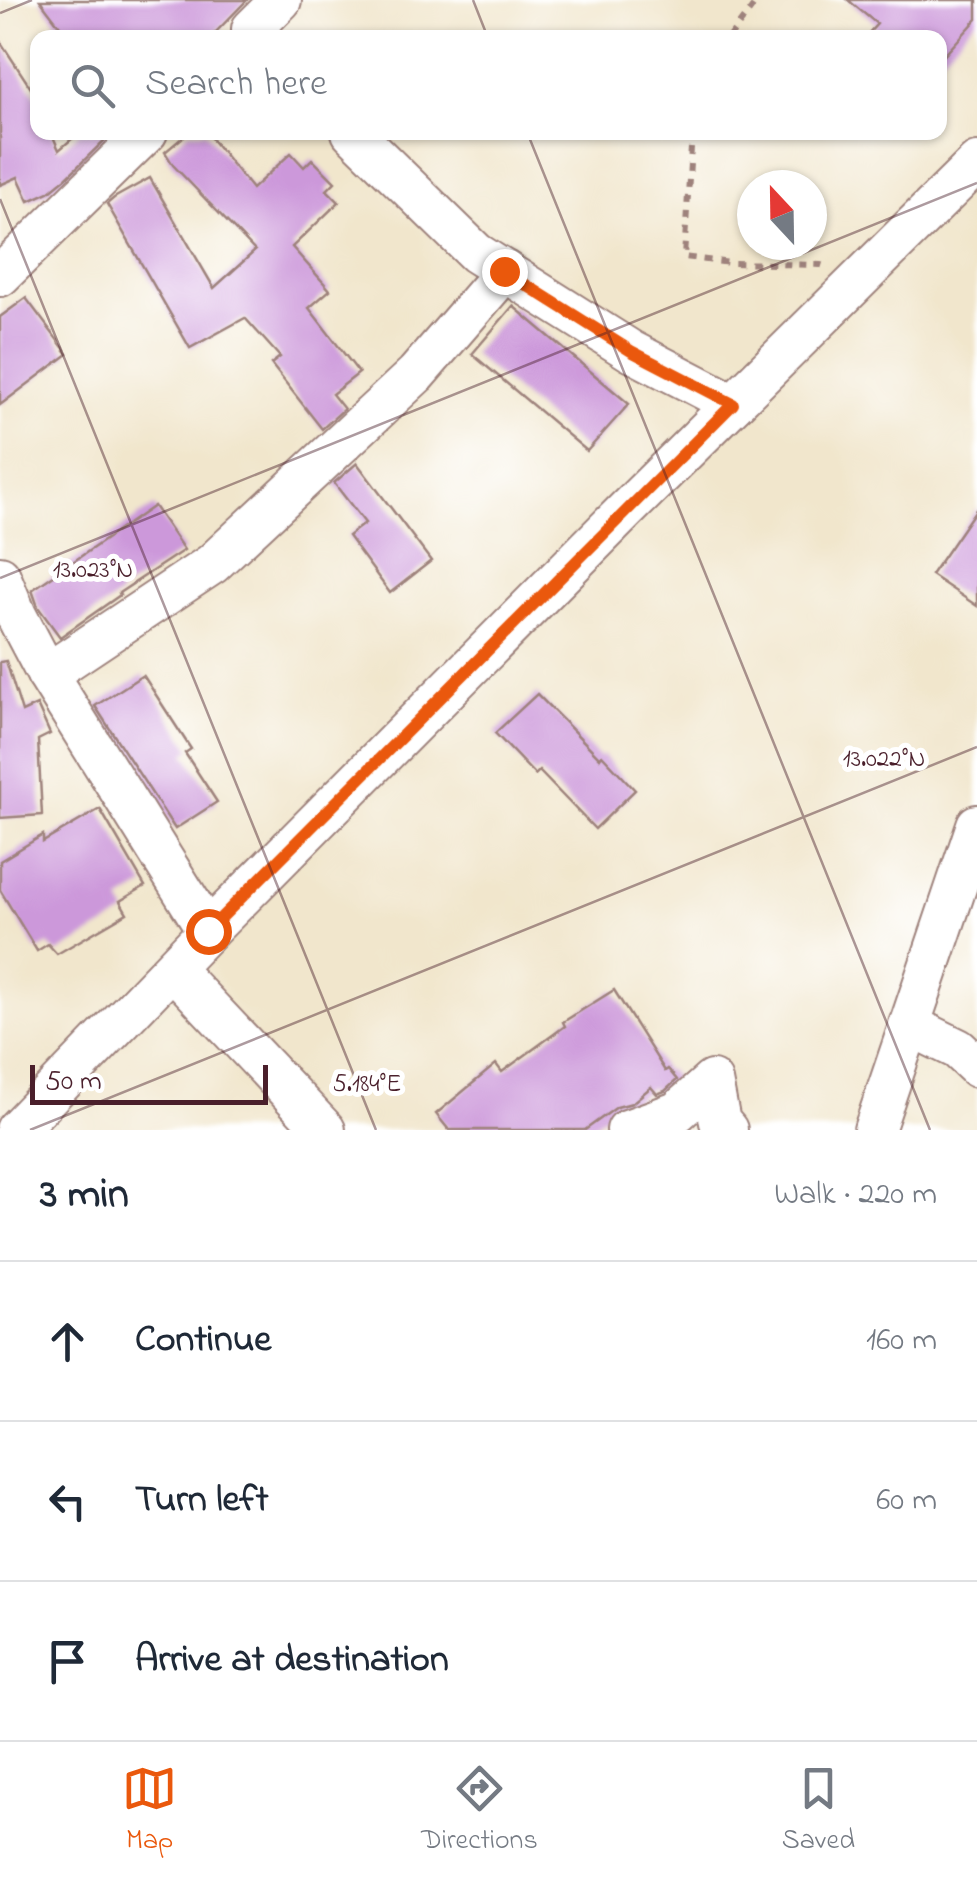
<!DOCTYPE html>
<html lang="en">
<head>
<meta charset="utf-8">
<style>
	:root { --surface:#fff; --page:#f6f6f7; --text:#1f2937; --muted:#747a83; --line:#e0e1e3; --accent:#ea580c }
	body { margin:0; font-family:"Indie Flower",sans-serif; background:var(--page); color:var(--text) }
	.compass { position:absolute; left:737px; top:170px; width:90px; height:90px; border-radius:50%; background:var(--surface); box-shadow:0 2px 8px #0004; rotate:338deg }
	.scale { position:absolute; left:30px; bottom:25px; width:238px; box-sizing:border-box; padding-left:10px; border:5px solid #4a1f2b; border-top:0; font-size:28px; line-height:35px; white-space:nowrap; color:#4a1f2b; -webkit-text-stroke:8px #fff; paint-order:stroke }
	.stop { position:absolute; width:30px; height:30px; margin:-22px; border:8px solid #ea580c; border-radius:50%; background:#fff }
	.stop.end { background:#ea580c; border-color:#fff; box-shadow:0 2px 10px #0008 }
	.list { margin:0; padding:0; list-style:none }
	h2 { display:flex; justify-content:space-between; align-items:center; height:130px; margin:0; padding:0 40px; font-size:42px }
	h2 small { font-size:32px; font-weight:400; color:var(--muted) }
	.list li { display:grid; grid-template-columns:65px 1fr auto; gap:30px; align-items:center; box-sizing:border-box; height:160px; padding:0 40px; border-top:2px solid var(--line) }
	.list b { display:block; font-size:38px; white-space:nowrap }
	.list em { font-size:32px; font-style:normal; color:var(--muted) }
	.icon { flex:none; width:55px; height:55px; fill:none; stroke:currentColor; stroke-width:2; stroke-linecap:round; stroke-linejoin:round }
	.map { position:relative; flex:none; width:977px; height:1130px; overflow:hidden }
	.search { position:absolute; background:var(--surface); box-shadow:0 2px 8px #0004; left:30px; right:30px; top:30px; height:110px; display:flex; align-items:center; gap:25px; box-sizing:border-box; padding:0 35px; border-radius:20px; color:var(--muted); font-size:38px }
	.sheet { height:610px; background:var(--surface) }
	nav { display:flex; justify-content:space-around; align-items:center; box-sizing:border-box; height:140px; border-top:2px solid var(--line); background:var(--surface); font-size:28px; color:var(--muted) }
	nav a { display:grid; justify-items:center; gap:5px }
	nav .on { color:var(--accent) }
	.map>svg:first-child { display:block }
	.building { fill:#cc98da }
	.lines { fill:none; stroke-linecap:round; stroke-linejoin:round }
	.minor-casing { stroke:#9e827c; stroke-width:44 }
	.path { stroke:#9e827c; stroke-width:6; stroke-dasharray:8 8; stroke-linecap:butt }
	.minor { stroke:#fff; stroke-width:40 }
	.route { stroke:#ea580c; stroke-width:12 }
	.ticks { fill:none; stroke:#4a1f2b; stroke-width:2.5; stroke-opacity:0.45 }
	.ticks-label { font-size:25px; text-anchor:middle; fill:#4a1f2b; stroke:#fff; stroke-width:10; stroke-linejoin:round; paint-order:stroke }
</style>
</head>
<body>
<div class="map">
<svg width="977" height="1130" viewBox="0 0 977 1130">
	<rect width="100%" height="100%" fill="#fff"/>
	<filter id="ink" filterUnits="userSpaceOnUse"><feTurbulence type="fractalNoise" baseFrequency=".01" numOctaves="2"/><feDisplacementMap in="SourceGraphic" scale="20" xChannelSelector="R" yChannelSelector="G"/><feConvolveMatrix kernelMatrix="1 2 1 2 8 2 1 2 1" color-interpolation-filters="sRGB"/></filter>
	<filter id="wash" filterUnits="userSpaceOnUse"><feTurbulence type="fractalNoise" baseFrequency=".0048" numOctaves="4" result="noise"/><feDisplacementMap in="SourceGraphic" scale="40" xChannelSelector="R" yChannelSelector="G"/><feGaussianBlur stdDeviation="2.25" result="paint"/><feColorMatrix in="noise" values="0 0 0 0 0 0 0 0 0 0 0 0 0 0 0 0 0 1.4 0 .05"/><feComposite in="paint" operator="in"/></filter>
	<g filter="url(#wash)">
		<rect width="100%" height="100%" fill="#f1e6cc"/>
		<g id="blocks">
			<g class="building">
				<path d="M40,0H247L210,38H69Z"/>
				<path d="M848,0H977V19L940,60V38H864L877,24Z"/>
				<path d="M0,41L38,99V132H51L59,150L80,132H113L66,178L49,192L29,201L18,177L0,185Z"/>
				<path d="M189,132H206L252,189L291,153L304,167L312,159L335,182L327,190L339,202L292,247L330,290L309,308L359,373L332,394L344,409L322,429L271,364L280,357L245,318L190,348L107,204L114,198L150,178L214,288L255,251L173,165L165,152Z"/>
				<path d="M26,298L68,354L0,405V317Z"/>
				<path d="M513,306L629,404L587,451L472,354Z"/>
				<path d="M357,463L431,561L390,593L348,536L365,523L334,483Z"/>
				<path d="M154,506L184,550L119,593L120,595L60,637L38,607L32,590Z"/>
				<path d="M977,508V606L931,575Z"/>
				<path d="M6,661L22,712L37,705L50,734L38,740L42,815L0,818V662Z"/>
				<path d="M143,675L191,749L185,753L217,802L175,829L95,706Z"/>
				<path d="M537,694L600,758L602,755L635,790L595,829L539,771L535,775L495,733Z"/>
				<path d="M100,809L145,886L120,901L127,913L57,954L48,944L37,951L0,890V861L43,835V842Z"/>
				<path d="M614,990L665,1071L668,1069L677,1080L665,1091L657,1094L651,1087L632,1103L617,1107L585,1130H449L436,1114L496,1064L502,1072L565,1026L563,1022Z"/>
			</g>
		</g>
	</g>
	<g filter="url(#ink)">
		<use href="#blocks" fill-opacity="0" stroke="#9e827c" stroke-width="2.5"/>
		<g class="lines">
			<defs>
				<g id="minor">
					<path d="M259,38L252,29L281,0"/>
					<path d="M352,132L476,253L631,351L733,404"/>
					<path d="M0,276L147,132"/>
					<path d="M0,576L16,615L47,674L208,931"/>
					<path d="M47,674L212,564L416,374L505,271"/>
					<path d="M173,969L325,1130"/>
					<path d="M909,1025L958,1049L977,1067"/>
					<path d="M16,1130L208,931L625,511L977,163"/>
					<path d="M627,1130L677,1112L712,1081L720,1122L727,1130"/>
					<path d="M874,1130L977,825"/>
				</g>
			</defs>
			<use href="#minor" class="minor-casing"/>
			<g class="path">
				<path d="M729,38L758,0"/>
				<path d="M692,132L684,257L730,263L821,265L827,267"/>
			</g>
			<use href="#minor" class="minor"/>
		</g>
	</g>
	<g class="lines" filter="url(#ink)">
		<path class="route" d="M208,931L733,404L631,351L504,271"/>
	</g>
	<path class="ticks" d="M473,0L488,38M0,13L32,0M527,132L930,1130M0,199L376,1130M0,578L977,183M30,1130L977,747"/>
	<g class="ticks-label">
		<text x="93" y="577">13.023°N</text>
		<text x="884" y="766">13.022°N</text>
		<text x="367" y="1091">5.184°E</text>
	</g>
</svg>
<svg class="compass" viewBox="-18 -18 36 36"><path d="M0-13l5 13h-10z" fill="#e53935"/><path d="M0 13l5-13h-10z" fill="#747a83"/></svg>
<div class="scale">50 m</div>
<div class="stop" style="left:208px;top:931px"></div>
<div class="stop end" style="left:504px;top:271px"></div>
<div class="search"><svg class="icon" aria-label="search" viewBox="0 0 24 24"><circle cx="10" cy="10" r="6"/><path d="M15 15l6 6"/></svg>Search here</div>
</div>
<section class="sheet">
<h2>3 min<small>Walk · 220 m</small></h2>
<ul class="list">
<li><svg class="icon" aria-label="ahead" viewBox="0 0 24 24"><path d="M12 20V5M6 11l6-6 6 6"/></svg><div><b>Continue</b></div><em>160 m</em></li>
<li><svg class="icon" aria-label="left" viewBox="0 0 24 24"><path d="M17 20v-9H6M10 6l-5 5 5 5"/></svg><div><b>Turn left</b></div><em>60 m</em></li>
<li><svg class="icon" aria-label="arrive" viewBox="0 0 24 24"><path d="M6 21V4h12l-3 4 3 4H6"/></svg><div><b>Arrive at destination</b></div></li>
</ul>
</section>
<nav>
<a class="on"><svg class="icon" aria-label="map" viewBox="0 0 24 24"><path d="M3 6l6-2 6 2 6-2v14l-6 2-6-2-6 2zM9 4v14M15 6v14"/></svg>Map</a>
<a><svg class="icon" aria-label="directions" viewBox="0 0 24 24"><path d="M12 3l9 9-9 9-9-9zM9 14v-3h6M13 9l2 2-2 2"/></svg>Directions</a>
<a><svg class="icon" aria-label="saved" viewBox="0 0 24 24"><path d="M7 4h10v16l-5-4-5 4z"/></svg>Saved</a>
</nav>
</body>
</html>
